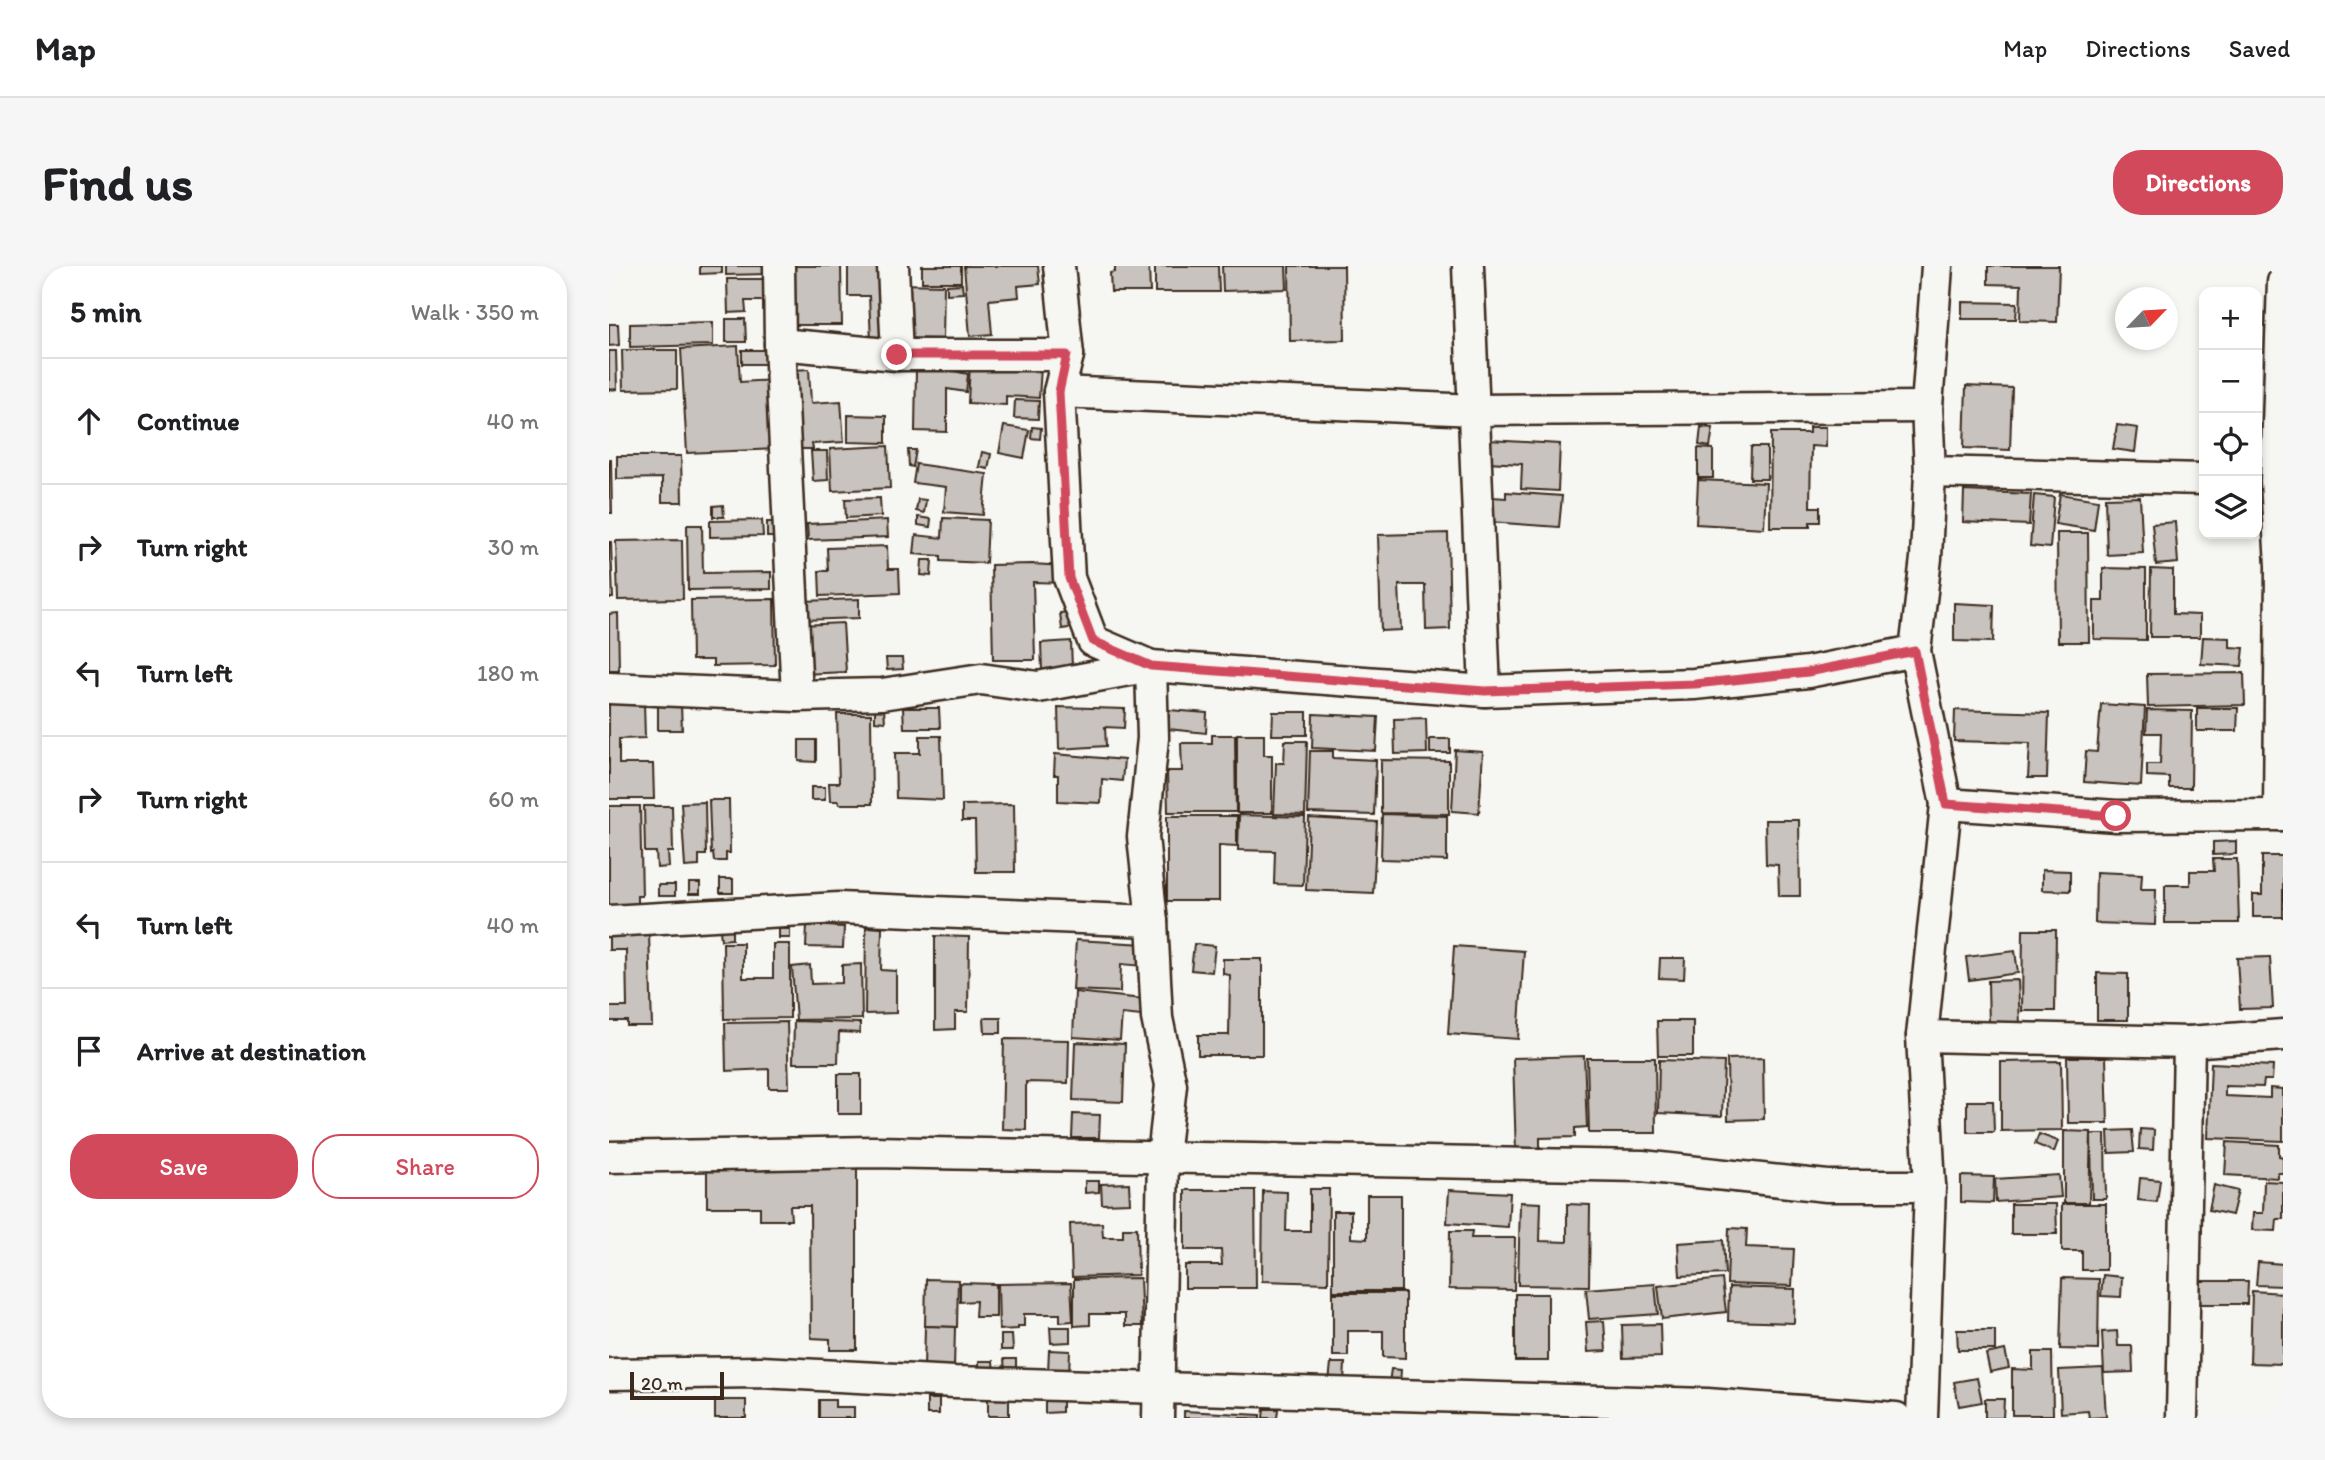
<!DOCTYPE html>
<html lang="en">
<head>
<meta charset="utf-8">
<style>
	:root { --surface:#fff; --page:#f6f6f6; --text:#202124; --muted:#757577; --line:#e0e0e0; --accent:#d1495b }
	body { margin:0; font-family:Itim,sans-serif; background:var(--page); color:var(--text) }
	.controls { position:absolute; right:21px; top:21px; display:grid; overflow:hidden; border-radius:14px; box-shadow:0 4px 10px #0003 }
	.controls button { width:63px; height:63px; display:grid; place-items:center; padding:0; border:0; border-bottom:2px solid var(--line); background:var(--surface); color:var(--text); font:35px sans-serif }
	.compass { position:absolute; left:1506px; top:21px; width:63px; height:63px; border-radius:50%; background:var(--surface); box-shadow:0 4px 10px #0003; rotate:65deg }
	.scale { position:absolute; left:21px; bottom:18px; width:94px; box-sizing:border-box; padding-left:7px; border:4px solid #3b2a1e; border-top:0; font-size:19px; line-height:24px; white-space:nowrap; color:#3b2a1e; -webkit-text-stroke:5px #f6f6f2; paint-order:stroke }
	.stop { position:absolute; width:21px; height:21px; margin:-16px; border:5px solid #d1495b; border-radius:50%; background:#fff }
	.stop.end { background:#d1495b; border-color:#fff; box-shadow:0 2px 7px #0008 }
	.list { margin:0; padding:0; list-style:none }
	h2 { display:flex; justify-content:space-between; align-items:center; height:91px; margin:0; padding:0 28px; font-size:30px }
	h2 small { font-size:23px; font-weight:400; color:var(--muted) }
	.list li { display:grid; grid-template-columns:46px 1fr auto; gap:21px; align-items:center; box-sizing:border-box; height:126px; padding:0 28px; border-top:2px solid var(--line) }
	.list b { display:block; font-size:26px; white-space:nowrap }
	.list em { font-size:23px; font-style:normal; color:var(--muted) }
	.actions { display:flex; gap:14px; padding:21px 28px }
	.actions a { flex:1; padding:16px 0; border:2px solid var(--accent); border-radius:28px; text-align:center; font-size:24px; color:var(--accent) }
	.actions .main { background:var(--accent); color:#fff }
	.icon { flex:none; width:38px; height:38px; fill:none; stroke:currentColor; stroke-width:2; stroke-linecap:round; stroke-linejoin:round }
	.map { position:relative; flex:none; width:1674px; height:1152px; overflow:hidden; border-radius:28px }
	header { display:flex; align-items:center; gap:42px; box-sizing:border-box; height:98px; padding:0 35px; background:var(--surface); border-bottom:2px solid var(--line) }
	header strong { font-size:33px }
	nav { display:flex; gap:38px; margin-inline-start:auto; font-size:24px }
	.intro { display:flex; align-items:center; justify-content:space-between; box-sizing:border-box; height:168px; padding:0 42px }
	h1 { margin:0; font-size:49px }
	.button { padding:18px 32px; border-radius:28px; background:var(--accent); color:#fff; font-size:24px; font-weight:700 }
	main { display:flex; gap:42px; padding:0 42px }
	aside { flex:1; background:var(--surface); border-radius:28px; box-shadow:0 4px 10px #0003 }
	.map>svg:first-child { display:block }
	.building { fill:#c8c3be; stroke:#3b2a1e; stroke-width:2 }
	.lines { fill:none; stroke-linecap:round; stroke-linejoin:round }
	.street-casing { stroke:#3b2a1e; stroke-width:35 }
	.street { stroke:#f6f6f2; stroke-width:30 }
	.route { stroke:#d1495b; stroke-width:9 }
</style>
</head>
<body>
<header>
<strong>Map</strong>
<nav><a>Map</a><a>Directions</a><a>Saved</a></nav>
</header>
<div class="intro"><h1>Find us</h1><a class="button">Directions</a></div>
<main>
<aside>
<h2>5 min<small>Walk · 350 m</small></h2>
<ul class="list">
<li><svg class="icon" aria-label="ahead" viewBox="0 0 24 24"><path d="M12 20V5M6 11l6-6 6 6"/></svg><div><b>Continue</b></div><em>40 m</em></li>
<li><svg class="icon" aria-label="right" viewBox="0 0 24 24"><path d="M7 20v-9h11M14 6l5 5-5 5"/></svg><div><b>Turn right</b></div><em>30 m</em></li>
<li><svg class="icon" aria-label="left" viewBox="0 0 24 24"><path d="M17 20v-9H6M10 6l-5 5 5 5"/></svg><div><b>Turn left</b></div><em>180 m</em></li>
<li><svg class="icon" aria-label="right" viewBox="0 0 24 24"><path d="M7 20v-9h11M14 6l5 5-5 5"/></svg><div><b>Turn right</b></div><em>60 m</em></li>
<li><svg class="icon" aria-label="left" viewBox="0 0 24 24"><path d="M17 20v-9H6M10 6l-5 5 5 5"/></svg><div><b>Turn left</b></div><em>40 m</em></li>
<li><svg class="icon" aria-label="arrive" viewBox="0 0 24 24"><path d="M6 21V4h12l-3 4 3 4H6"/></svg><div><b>Arrive at destination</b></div></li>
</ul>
<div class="actions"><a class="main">Save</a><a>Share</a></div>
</aside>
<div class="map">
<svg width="1674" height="1152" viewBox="0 0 1674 1152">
	<rect width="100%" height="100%" fill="#f6f6f2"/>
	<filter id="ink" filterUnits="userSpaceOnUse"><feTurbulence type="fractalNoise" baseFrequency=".0143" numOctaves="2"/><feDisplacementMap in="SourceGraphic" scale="14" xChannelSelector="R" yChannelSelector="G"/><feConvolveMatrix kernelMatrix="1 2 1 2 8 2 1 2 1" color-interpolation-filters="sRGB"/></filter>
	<g filter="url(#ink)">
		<g class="building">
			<path d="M91,0H113V7L91,8Z"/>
			<path d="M117,0H159V8L117,9Z"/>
			<path d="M183,0H232L233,59H184Z"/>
			<path d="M239,0H280L283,74L262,75L260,30H239Z"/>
			<rect x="313" y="0" width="39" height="16"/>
			<path d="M355,0H429L431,18L409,20L410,31L380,34L383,68L361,70Z"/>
			<path d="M506,0H540L541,26H502L501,7L506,6Z"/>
			<path d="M546,0H609L610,26H546Z"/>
			<path d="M613,0H677L678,23L614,25Z"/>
			<path d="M680,0H735L736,74L681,75Z"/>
			<path d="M1379,0H1450L1448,56L1411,55L1412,19L1379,18Z"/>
			<path d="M118,13H162V35H136L137,46L119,47Z"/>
			<path d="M290,18L335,19L334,73L289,72Z"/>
			<path d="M353,18L354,27L338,28V19Z"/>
			<path d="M1353,36L1408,37L1407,53H1353Z"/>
			<path d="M117,53H136L137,76H117Z"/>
			<path d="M104,56V79L21,81V58Z"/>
			<path d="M0,58H9L10,79L0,80Z"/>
			<path d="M129,80L131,116L165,114L168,183L78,187L72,83Z"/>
			<path d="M13,84H68V123L14,124Z"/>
			<rect x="133" y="84" width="34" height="14"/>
			<path d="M0,85H7L8,123L0,124Z"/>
			<path d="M361,97L432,101L430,132L397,130V139L359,137Z"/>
			<path d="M200,103L202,137L232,135L235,176L203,178L204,183H189L185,104Z"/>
			<path d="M307,103L339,104L359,108L357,126L338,123V166L306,165Z"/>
			<path d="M1357,120L1403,122L1401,184L1355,182Z"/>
			<path d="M406,134L430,135L429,153L405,152Z"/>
			<path d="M239,149L277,150V177L239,176Z"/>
			<path d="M1508,159L1529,162L1526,186L1504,183Z"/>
			<path d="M395,160L420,164L415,192L390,187Z"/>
			<path d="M423,161L432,162L431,173L422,172Z"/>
			<path d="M1092,161L1104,162L1101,181L1090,179Z"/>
			<path d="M1200,161H1217V181L1202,180L1201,241H1211V256H1201V261H1161L1162,167H1200Z"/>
			<path d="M879,174L951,178L949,225L912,223L913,198L878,196Z"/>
			<path d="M279,180L281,222L223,225L221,183Z"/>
			<path d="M1142,181H1158V213H1141Z"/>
			<path d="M1089,182L1104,183V212H1089Z"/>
			<path d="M299,184H307L304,201L300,200Z"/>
			<path d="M202,185H218L219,214L204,215Z"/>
			<path d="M373,186L382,188L379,203L370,201Z"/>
			<path d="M8,190H72L73,236H53V212L8,213Z"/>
			<path d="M0,193H2L3,247H0Z"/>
			<path d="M307,198L378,208L374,249L335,246L337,221L304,217Z"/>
			<path d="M1089,214L1157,217L1155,262L1087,258Z"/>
			<path d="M1355,225L1422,228L1420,259L1354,256Z"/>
			<path d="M897,226L953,230L950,261L881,256L883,231L897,232Z"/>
			<path d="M1451,228L1489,234L1485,264L1446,258Z"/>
			<path d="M1425,229L1445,231L1441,282L1421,280Z"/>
			<path d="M1531,231L1534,287L1498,289L1496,232Z"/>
			<path d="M271,232L272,250L237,252L236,233Z"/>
			<path d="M309,233L317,234L315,247L307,245Z"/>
			<path d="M114,239L115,251H104V240Z"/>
			<path d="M309,251L322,253L321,261L309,259Z"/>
			<path d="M334,252L379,254L377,297L332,295V290L305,288L307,269L333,272Z"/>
			<path d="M153,254L154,270L101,271V255Z"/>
			<path d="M278,254L279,271L199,274L198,258Z"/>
			<rect x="158" y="256" width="10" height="15"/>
			<path d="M1566,256L1569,297L1547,299L1543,258Z"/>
			<path d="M78,259H93L94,307L162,306V323L79,324Z"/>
			<path d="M839,267L841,363L817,364L816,319H790L792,364L772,365L769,269Z"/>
			<path d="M1448,267H1479L1480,376H1449Z"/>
			<path d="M73,274L74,333L9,334L7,275Z"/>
			<path d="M0,276H2L4,332H0Z"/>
			<path d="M278,280L279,303H290L291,327L211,330L210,305H219L218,282Z"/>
			<path d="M313,294H323L322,310L312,309Z"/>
			<path d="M423,298L455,300L454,317L424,316L426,394H384L382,299Z"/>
			<path d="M1494,302L1537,303V374L1485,373V335H1494Z"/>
			<path d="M1542,303L1564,304V348L1591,349V371H1541Z"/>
			<path d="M165,333L166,399L104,400V394H83L82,334Z"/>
			<path d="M250,333V352L194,354V335Z"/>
			<path d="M1345,337L1385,339L1384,376L1345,375Z"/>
			<path d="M464,345L466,361L453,363L451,347Z"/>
			<path d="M9,347L10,404H0V348Z"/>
			<path d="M234,357L237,406L193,408L191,359Z"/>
			<path d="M1594,371L1621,372V381L1635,382L1633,400L1592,398Z"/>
			<path d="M462,375L463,402L433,404L432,377Z"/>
			<path d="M277,392H293L294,403L278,404Z"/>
			<path d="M1635,407L1636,439L1539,441L1538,408Z"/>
			<path d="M0,436H35L36,472L10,473V498H44L45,533H0Z"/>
			<path d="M1492,438L1536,441L1532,520L1475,516L1477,485L1488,486Z"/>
			<path d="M49,439H72L73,464H49Z"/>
			<path d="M449,441L516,443L515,462L496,461L497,480L450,483Z"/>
			<path d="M294,442H330L331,462H295Z"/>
			<path d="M1588,442H1629L1628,465H1588Z"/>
			<path d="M266,443H275L276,456L266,455Z"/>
			<path d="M560,444L598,447L597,467L559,463Z"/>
			<path d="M1346,444L1440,447L1438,512H1419L1421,477L1345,475Z"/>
			<path d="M1538,444L1583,445L1582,522H1560V511L1538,510V498H1551L1552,467H1537Z"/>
			<path d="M664,446H698V469H663Z"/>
			<path d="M228,448H262L263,538H230L229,535H221L220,517H230Z"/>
			<path d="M704,448L769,451L767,485L703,482Z"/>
			<path d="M817,452L818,487L786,488L785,453Z"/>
			<path d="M628,468H655V489H663V547H628Z"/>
			<path d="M603,469H626L627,546H559L558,505H573L572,477H603Z"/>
			<path d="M311,470H332L334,534L287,532L286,487H311Z"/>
			<rect x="821" y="473" width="20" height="14"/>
			<path d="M190,474H207V496L190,495Z"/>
			<path d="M676,475H698L696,549L665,548L667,497H675Z"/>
			<path d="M846,484L874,486L870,547L843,545Z"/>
			<path d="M701,485H724V492L767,494L765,549L699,547Z"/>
			<path d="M446,488L515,494L513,515L493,513L492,537L449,535V509H445Z"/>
			<path d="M772,494L840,495V548L772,547Z"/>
			<rect x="202" y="521" width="14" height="13"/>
			<path d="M100,534H120L121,587H117V595H105L104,587L102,588Z"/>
			<path d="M96,536L97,589H90V600L76,601L72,537Z"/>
			<path d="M405,538L406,606H367L366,555H353V539Z"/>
			<path d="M0,540H31L33,630H28V639H0Z"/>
			<path d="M35,540H63L64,586H59L60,601L48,602L47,586H36Z"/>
			<path d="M773,548L838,550V595L772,593Z"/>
			<path d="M630,549L696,551L694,619L665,618L666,585L629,584Z"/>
			<path d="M558,550H628V580L610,579V635H558Z"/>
			<path d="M700,552L768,556L764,627L697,624Z"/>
			<path d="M1156,554H1190L1191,630H1170L1169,599L1157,598Z"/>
			<path d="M1627,575V588L1604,589V576Z"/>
			<path d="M1653,590H1674V651H1644V629H1653Z"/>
			<path d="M1604,593H1628L1630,657H1556V619H1581V605H1605Z"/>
			<path d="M1433,604L1461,605V625L1433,624Z"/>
			<path d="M1487,606L1533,608L1532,623H1547L1546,659L1486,657Z"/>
			<rect x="111" y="613" width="13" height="14"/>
			<rect x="80" y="617" width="11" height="11"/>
			<rect x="49" y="619" width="17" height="11"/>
			<path d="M198,659L235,661L234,682L197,681Z"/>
			<path d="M257,661L273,662L272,704L287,705V747L256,748Z"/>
			<path d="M123,663V673L112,674L111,664Z"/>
			<rect x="170" y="663" width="11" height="9"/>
			<path d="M1414,664H1447L1446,745H1413Z"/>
			<path d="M40,668L43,760H18V755H0V741H18L17,684H0V669Z"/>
			<path d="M326,670L360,671L359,746H346V763L326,764Z"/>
			<path d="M467,674L536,678L535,700L512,698L511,726L464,724Z"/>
			<path d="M114,677H134V712H164V678H181V752L115,753Z"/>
			<path d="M585,678L606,680L603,706L582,704Z"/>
			<path d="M845,680L915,685L909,773L839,768Z"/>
			<path d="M1406,685L1409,707L1360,714L1357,691Z"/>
			<path d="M1661,691L1664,742L1631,743L1628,692Z"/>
			<path d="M1051,692H1076L1075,713L1050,712Z"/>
			<path d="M614,693H653V789H589V769H620L621,709L614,708Z"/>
			<path d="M252,698L253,753L187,754L183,701L201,699L202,718L233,717V699Z"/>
			<path d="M1488,707L1519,708V754H1488Z"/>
			<path d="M1409,714L1411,759L1380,760L1379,715Z"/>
			<path d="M466,726L534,733L532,750L513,748L511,774L464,771Z"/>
			<path d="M375,752H392V767H376Z"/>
			<path d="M185,755L251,757V767L230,766L229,797H184Z"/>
			<path d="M1048,755H1084V790H1049Z"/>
			<path d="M178,756L180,822H160V803L117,805L116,757Z"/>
			<path d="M395,773L460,774L459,817L417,816V864L393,863Z"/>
			<path d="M466,776L516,778L514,836L464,834Z"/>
			<path d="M975,790L978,861L966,862V871L931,872V886L907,888L904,792Z"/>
			<path d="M1458,791H1497L1499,857H1459Z"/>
			<path d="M978,792H1046L1047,867H980Z"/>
			<path d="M1154,792L1155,853L1119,854L1118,793Z"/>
			<path d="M1050,794L1115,796L1113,850L1049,847Z"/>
			<path d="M1452,795L1453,864L1392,865V796Z"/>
			<path d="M1602,797L1664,800L1663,814H1655L1654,821L1616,820V830L1661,832V822L1674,823V875L1599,872Z"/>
			<rect x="229" y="808" width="23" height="40"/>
			<path d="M1358,835H1384L1385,866H1358Z"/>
			<path d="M464,848L491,849L490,872H463Z"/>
			<path d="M1531,863L1545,864L1544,884L1530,883Z"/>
			<path d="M1523,864L1525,886L1500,887L1499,865Z"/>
			<path d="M1455,865L1482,866L1480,937H1455Z"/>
			<path d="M1430,868L1449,875L1445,886L1426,878Z"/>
			<path d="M1482,868H1496L1497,933H1483Z"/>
			<path d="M1618,876L1670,879V890L1674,891V907H1669V912L1616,909Z"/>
			<path d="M98,898L248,899V1084H221V1073L202,1072L201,940H181L182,954H151V941H98Z"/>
			<path d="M1450,909L1452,931L1387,936L1386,913Z"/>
			<path d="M1352,910L1385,911L1384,937L1352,936Z"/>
			<path d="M1531,912L1551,914L1548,936L1529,934Z"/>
			<path d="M476,915H490V926L476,927Z"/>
			<path d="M1655,915L1674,916V953H1668L1667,965L1643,964L1644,947H1654Z"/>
			<path d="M520,917L521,937L493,938L492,918Z"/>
			<path d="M1605,919L1629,925L1623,949L1600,944Z"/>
			<path d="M701,923H720L719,1017L653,1015L654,925L678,926L677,965H701Z"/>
			<path d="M576,924H646L647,1022H576V999H613L612,984H576Z"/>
			<path d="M840,924L901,927L899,961L838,957Z"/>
			<path d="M758,929H792V1025H724V945H742V972L758,973Z"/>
			<path d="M911,936L932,937L931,975L958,976V938L981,939L980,1020L909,1019Z"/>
			<path d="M1402,938H1447L1448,968H1402Z"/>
			<path d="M1453,938H1497V1004H1473V985H1453Z"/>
			<path d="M493,957L494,971H514V962H528L529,1009L463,1011L461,958Z"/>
			<path d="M1120,962L1138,963L1137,981L1185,983L1183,1020L1118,1018Z"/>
			<path d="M841,965H863L862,972H906L905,1024L840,1023Z"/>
			<path d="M1114,974L1116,1008L1071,1010L1069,977Z"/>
			<path d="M1649,996L1674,998V1020L1647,1019Z"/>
			<path d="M1494,1009L1513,1011L1512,1031L1492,1030Z"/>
			<path d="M531,1012L533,1060H516V1048H481V1059L465,1060V1013Z"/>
			<path d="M1453,1012L1490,1013L1489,1084L1451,1083Z"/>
			<path d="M317,1013L349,1014L348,1061L316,1060Z"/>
			<path d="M1113,1013L1117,1046L1053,1053L1049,1020Z"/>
			<path d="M1591,1015H1639L1638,1038H1591Z"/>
			<path d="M351,1017L387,1018V1051H366L367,1035L351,1036Z"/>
			<path d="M462,1017L464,1055L451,1056V1048H415V1060H409V1063L390,1064L389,1018Z"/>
			<path d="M1046,1018L1049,1048L980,1053L977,1023Z"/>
			<path d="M1120,1021L1186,1023L1185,1057L1119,1055Z"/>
			<path d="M1643,1025L1674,1027V1098L1641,1097Z"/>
			<path d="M724,1027H796V1092L774,1091V1065H739V1090H724Z"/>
			<rect x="906" y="1028" width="33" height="67"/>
			<path d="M995,1055L997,1085L979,1086L977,1056Z"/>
			<path d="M1051,1058L1052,1091L1014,1092L1013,1059Z"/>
			<path d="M316,1060L346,1061L345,1103H315Z"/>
			<path d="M441,1061H461V1076L442,1077Z"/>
			<path d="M1348,1064H1386V1084H1349Z"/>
			<path d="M1508,1065L1509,1080H1523L1524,1106L1495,1107L1493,1066Z"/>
			<path d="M392,1069H403L404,1084H392Z"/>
			<path d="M440,1084L461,1085L460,1107L439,1105Z"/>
			<path d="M1396,1084L1400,1102L1381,1106L1377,1088Z"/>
			<path d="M1424,1086H1443L1444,1149H1403V1103L1424,1104Z"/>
			<path d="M395,1093H407V1105H396Z"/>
			<path d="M370,1095H384L385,1106H370Z"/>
			<path d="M722,1097H736L735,1117L720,1116Z"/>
			<path d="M1494,1102L1497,1151L1480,1152L1479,1145L1452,1147L1450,1104Z"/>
			<path d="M782,1103L792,1104L791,1118L780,1117Z"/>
			<path d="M1368,1112L1373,1136L1350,1140L1345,1116Z"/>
			<path d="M436,1130H453V1146L436,1147Z"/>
			<rect x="318" y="1133" width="12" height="15"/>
			<rect x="379" y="1133" width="21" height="17"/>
			<path d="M1376,1133H1395L1394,1152H1376Z"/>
			<rect x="106" y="1134" width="31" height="18"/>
			<path d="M210,1134H226V1141H245V1152H210Z"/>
			<path d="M655,1143H669L668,1152H654Z"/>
			<path d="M575,1145L651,1149V1152H575Z"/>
		</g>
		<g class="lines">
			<defs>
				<g id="street">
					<path d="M170,0L171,78L188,430"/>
					<path d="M284,0L288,89"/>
					<path d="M450,0L459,89L450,126L460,312L484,375L542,400L544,472L534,571L543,655L548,752L562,819L554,891L549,1152"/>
					<path d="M859,0L876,425"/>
					<path d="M171,78L288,89H459"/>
					<path d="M450,126L866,144L1318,141"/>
					<path d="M1321,206L1595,213"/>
					<path d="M0,422L188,430L273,428L372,413L429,421L542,400L876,425L1085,418L1199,406L1306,385"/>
					<path d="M1337,538L1507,550L1674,549"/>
					<path d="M1670,549L1672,300L1667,215L1674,16"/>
					<path d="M0,655L230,642L543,655"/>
					<path d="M1313,770L1580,776L1674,769"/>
					<path d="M0,891L263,886L1033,900L1218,920H1321"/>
					<path d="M0,1108L152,1106L346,1116L1098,1138L1287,1152"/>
					<path d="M1313,1152L1321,920L1313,770L1337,538L1306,385L1317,292L1321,206L1318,141L1328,0"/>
					<path d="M1573,1152L1580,776"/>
				</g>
			</defs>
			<use href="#street" class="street-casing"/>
			<use href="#street" class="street"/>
		</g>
	</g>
	<g class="lines" filter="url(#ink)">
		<path class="route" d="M288,89H458L450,126L460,312L484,375L542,400L876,425L1086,418L1199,406L1306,385L1337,538L1507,550"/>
	</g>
</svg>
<div class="controls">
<button>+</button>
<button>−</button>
<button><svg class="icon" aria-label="locate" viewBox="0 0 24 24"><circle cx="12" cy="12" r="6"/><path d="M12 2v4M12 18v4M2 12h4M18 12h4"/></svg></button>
<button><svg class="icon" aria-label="layers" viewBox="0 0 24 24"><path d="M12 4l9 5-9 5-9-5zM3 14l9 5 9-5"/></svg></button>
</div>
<svg class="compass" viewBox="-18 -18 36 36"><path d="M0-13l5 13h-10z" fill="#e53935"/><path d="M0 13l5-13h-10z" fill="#757577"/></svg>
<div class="scale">20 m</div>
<div class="stop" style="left:1507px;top:550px"></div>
<div class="stop end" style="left:288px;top:89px"></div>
</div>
</main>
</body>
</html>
